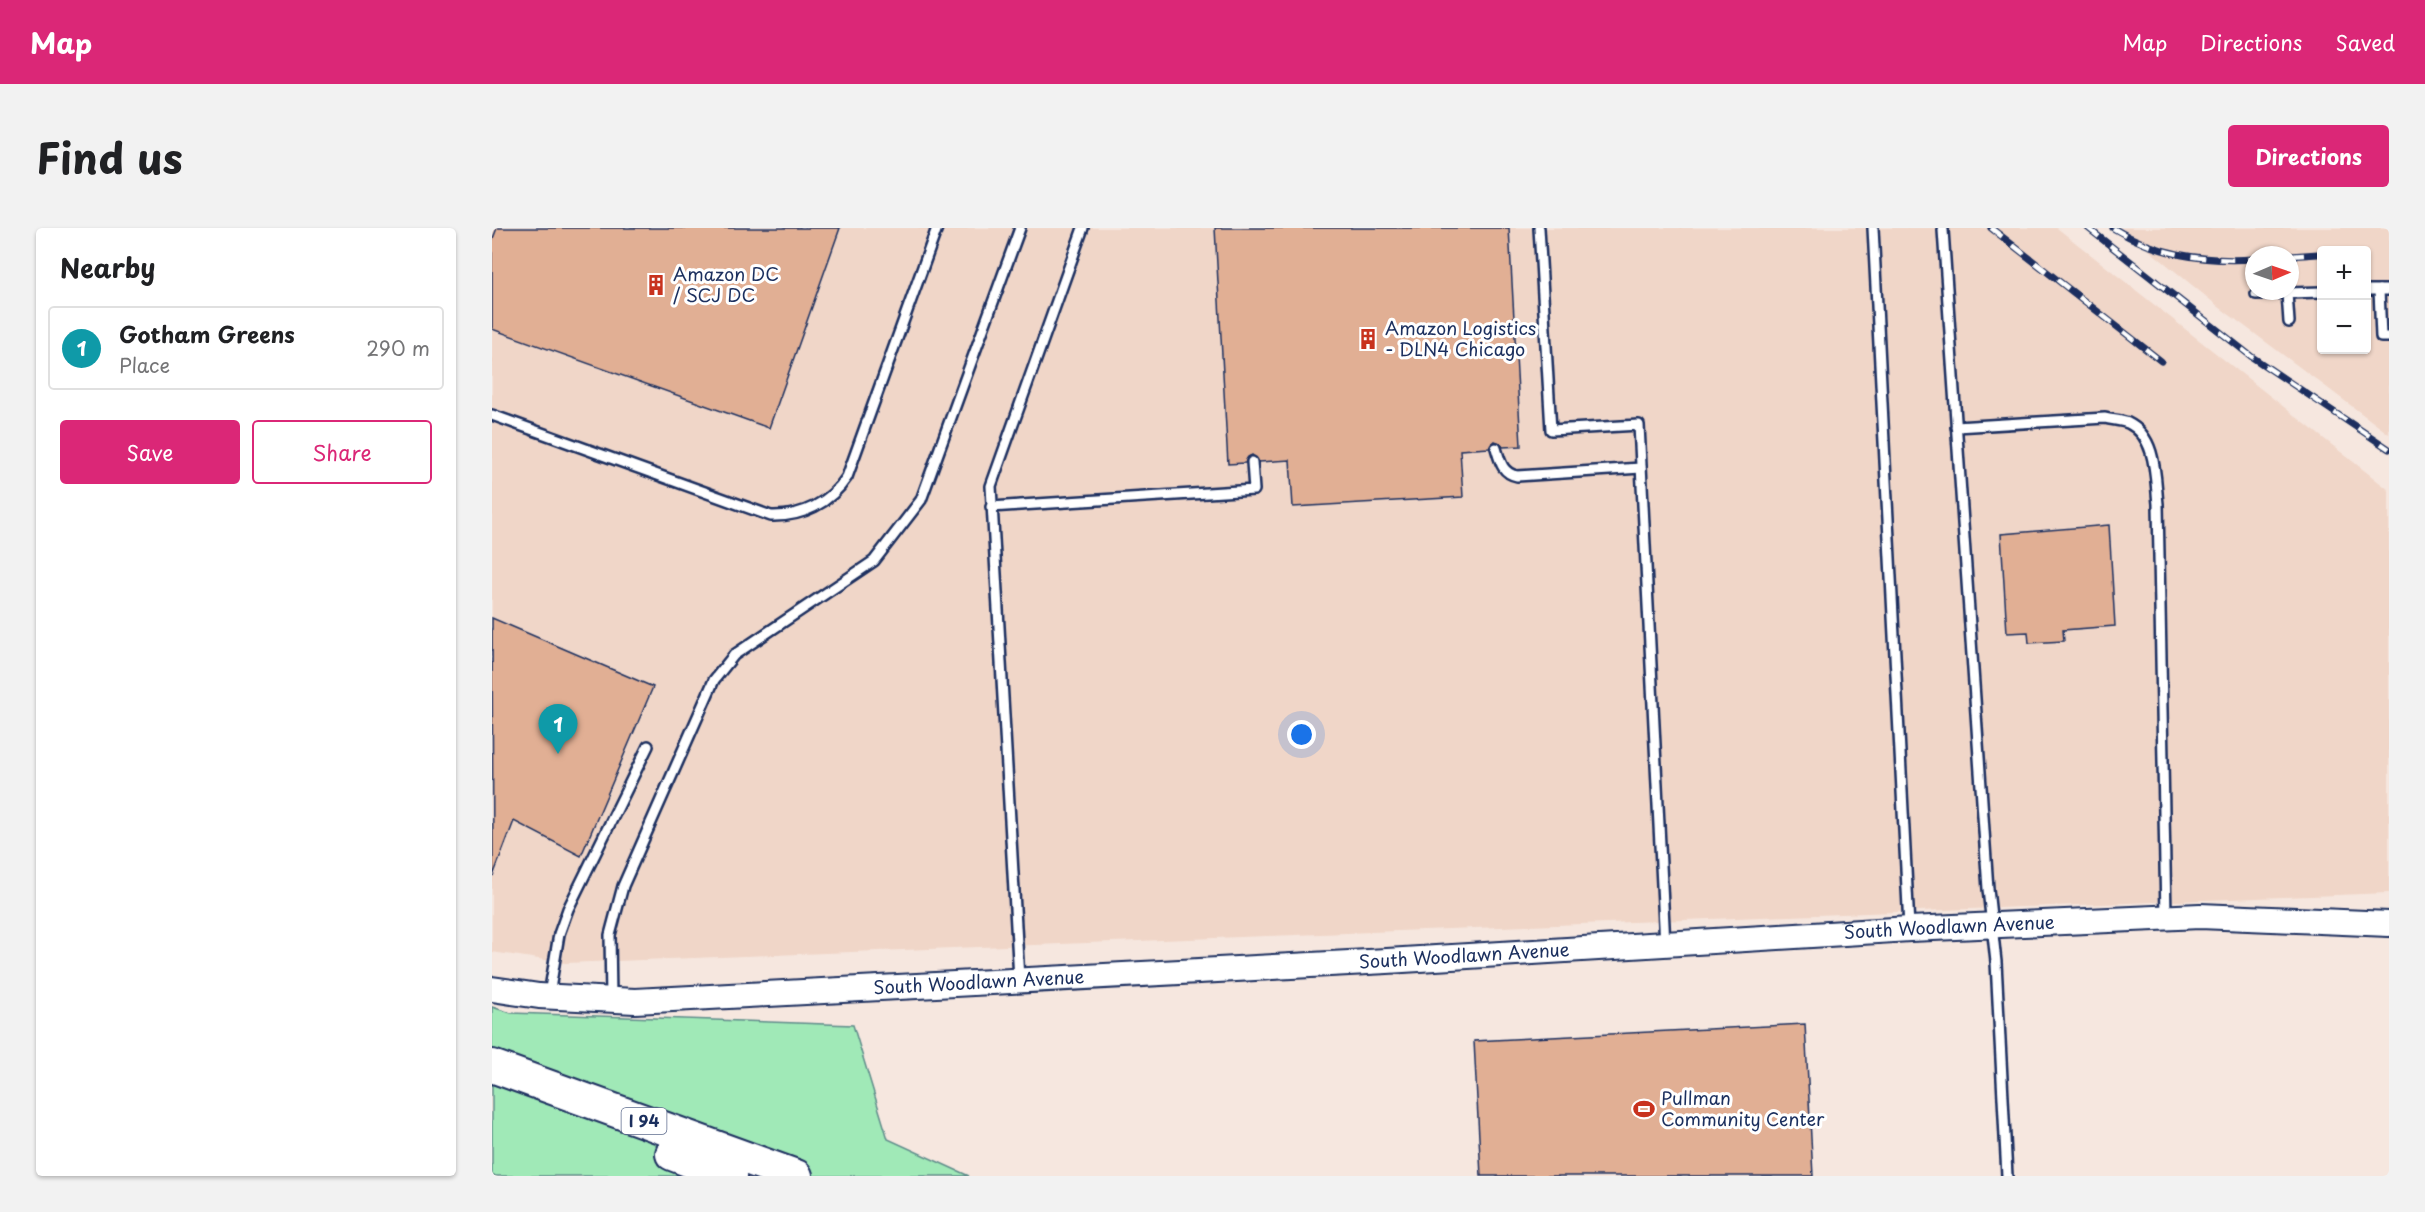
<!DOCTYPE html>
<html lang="en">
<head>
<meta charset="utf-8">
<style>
	:root { --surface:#fff; --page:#f2f2f2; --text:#202124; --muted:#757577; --line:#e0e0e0; --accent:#db2777 }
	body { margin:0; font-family:"Playpen Sans",sans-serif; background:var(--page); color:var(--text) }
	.controls { position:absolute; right:18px; top:18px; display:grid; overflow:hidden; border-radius:6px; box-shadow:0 2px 4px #0004 }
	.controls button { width:54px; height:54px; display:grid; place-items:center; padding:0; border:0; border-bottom:2px solid var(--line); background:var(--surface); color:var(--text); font:30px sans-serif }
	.compass { position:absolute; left:1753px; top:18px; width:54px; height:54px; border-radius:50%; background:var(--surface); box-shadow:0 2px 4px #0004; rotate:88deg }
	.you { position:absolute; left:810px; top:507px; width:21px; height:21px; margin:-15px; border:4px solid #fff; border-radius:50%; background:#1a73e8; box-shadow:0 0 0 9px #1a73e833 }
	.badge { display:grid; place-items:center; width:39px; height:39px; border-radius:50%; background:var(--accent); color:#fff; font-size:20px; font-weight:700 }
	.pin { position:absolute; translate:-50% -50px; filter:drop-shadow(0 2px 3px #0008) }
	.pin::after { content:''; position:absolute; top:32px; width:21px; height:18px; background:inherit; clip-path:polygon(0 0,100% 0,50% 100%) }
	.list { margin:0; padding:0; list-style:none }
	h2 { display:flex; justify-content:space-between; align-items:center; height:78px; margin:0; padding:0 24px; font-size:26px }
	h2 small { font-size:20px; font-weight:400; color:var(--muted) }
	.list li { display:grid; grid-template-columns:39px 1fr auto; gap:18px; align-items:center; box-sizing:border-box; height:84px; margin:0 12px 12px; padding:0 12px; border:2px solid var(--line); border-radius:6px }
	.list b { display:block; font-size:22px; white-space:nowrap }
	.list p { margin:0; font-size:20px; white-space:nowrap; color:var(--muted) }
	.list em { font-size:20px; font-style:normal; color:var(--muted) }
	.actions { display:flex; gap:12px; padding:18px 24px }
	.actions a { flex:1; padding:14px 0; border:2px solid var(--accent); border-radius:6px; text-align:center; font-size:21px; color:var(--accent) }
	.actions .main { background:var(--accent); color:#fff }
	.map { position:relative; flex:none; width:1897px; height:948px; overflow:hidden; border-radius:6px }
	header { display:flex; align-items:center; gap:36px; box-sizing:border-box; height:84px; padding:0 30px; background:var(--accent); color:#fff }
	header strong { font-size:28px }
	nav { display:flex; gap:33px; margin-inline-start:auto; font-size:21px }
	.intro { display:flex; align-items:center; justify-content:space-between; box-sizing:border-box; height:144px; padding:0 36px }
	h1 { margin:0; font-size:42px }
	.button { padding:15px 27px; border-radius:6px; background:var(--accent); color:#fff; font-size:21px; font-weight:700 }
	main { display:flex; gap:36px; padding:0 36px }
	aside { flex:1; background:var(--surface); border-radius:6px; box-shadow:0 2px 4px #0004 }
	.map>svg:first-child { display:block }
	.built { fill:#f0d6c8; fill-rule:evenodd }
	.green { fill:#a0e9b7; stroke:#5e8c8a; stroke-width:1.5 }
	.building { fill:#e1af94; stroke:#1b2f5e; stroke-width:1.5 }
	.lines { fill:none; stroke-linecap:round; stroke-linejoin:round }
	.lane-casing { stroke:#1b2f5e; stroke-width:14 }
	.secondary-casing { stroke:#1b2f5e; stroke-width:28 }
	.highway-casing { stroke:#1b2f5e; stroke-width:36 }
	.lane { stroke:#fff; stroke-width:9 }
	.secondary { stroke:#fff; stroke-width:24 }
	.highway { stroke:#fff; stroke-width:32 }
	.rail-casing { stroke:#1b2f5e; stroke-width:7 }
	.rail { stroke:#fff; stroke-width:4.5; stroke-dasharray:14; stroke-linecap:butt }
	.labels { text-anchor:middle; stroke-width:6; stroke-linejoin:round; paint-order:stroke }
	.shield { fill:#fff; stroke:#5f6d8e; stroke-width:1.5 }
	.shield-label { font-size:16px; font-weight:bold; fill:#1b2f5e }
	.poi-label { font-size:18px; fill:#1b2f5e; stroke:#fff; text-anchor:start }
	.street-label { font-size:18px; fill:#1b2f5e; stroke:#fff }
</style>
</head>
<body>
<header>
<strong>Map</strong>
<nav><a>Map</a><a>Directions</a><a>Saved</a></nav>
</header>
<div class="intro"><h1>Find us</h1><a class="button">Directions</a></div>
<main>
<aside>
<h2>Nearby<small></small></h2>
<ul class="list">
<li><span class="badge" style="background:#0f9aa8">1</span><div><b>Gotham Greens</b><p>Place</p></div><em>290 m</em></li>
</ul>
<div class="actions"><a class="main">Save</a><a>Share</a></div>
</aside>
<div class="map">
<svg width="1897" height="948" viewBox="0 0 1897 948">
	<rect width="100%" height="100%" fill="#f6e7df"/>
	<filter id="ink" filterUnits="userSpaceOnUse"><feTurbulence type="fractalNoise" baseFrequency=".0167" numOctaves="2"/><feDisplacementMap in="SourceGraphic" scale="12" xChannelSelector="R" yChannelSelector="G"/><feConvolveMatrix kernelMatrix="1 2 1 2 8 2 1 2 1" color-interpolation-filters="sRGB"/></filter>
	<g filter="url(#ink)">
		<g class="built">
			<path d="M0,0H1565L1897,262V665L73,735L0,724Z"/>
			<path d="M1630,0H1897V206L1727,79ZM1830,22H1874V122H1830ZM1762,27H1798V63H1762Z"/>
		</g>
		<path class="green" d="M0,779L19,785L361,797L396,911L477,948H0Z"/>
		<g class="building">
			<path d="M5,0H348L277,200L0,101V13Z"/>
			<path d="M723,0H1017L1029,218L1011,219L1008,215L1003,213L997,220L968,222L971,269L801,279L798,232L767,234L760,227L756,229L753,235L736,236Z"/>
			<path d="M1617,297L1623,398L1571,402L1572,413L1537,415L1536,404L1515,405L1509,306Z"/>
			<path d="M0,390L161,459L89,628L22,593L1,648Z"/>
			<path d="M1313,796L1321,948H989L982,813Z"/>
		</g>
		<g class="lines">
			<defs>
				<g id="lane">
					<path d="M1047,0L1059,202L1147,197L1173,717"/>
					<path d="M1381,0L1417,699"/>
					<path d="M1451,2L1496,661L1504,734L1515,948"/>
					<path d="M1874,62H1897"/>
					<path d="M1887,62L1889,109H1897"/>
					<path d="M1795,65L1797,94"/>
					<path d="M1764,66L1830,64"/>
					<path d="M0,187L279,288C310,289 338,275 355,249L445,0"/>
					<path d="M1464,199L1613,190C1620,192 1629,192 1636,195C1665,209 1663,249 1666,276L1674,688"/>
					<path d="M1004,220C1008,233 1010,245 1025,248L1149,240"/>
					<path d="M499,279L762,262L760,234"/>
					<path d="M527,751L499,258L591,0"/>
					<path d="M57,767L67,706L76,681L156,518"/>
					<path d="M119,770L118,707L131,658L222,452L242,427L382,333L429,272L528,0"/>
				</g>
				<g id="secondary">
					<path id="s1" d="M0,761L47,768L143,773L895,733L1418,701L1708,688L1897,696"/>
				</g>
				<g id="highway">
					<path d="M0,838L304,948"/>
					<path d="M180,926L238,948"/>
				</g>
			</defs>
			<use href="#lane" class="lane-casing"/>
			<use href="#secondary" class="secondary-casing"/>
			<use href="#highway" class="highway-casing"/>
			<use href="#lane" class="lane"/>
			<use href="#secondary" class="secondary"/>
			<use href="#highway" class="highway"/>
			<defs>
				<g id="rail">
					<path d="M1499,0L1669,133"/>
					<path d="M1596,0L1760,129L1897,221"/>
					<path d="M1621,0C1665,27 1711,34 1762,31"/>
					<path d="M1798,28L1826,26"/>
				</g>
			</defs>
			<use href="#rail" class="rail-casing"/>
			<use href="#rail" class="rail"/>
		</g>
	</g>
	<defs>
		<symbol id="building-bare" viewBox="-9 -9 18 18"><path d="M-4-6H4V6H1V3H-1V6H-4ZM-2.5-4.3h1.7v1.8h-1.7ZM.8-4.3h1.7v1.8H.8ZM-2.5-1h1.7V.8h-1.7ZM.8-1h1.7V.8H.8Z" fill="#c8321e" stroke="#fff" stroke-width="2.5" paint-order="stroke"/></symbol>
		<symbol id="stadium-bare" viewBox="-9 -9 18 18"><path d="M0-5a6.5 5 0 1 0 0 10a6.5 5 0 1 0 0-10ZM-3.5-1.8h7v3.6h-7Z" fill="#c8321e" stroke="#fff" stroke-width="2.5" paint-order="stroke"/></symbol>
	</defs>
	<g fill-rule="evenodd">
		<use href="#building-bare" x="149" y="42" width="30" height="30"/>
		<use href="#building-bare" x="861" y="96" width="30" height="30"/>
		<use href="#stadium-bare" x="1137" y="866" width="30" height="30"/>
	</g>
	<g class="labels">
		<rect class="shield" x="129.5" y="880" width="45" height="26" rx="4.5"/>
		<g class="shield-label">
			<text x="152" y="899">I 94</text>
		</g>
		<g class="poi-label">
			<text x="181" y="53">Amazon DC<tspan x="181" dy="21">/ SCJ DC</tspan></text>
			<text x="893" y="107">Amazon Logistics<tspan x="893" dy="21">- DLN4 Chicago</tspan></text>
			<text x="1169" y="877">Pullman<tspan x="1169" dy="21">Community Center</tspan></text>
		</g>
		<g class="street-label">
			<text dy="6" stroke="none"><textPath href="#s1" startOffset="1460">South Woodlawn Avenue</textPath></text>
			<text dy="6" stroke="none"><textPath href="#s1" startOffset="974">South Woodlawn Avenue</textPath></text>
			<text dy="6" stroke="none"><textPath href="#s1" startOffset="488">South Woodlawn Avenue</textPath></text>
		</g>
	</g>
</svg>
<div class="controls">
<button>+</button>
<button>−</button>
</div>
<svg class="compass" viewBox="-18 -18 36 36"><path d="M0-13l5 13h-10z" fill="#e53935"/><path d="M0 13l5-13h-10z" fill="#757577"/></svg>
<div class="you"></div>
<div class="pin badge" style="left:66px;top:526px;background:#0f9aa8">1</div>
</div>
</main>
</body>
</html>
